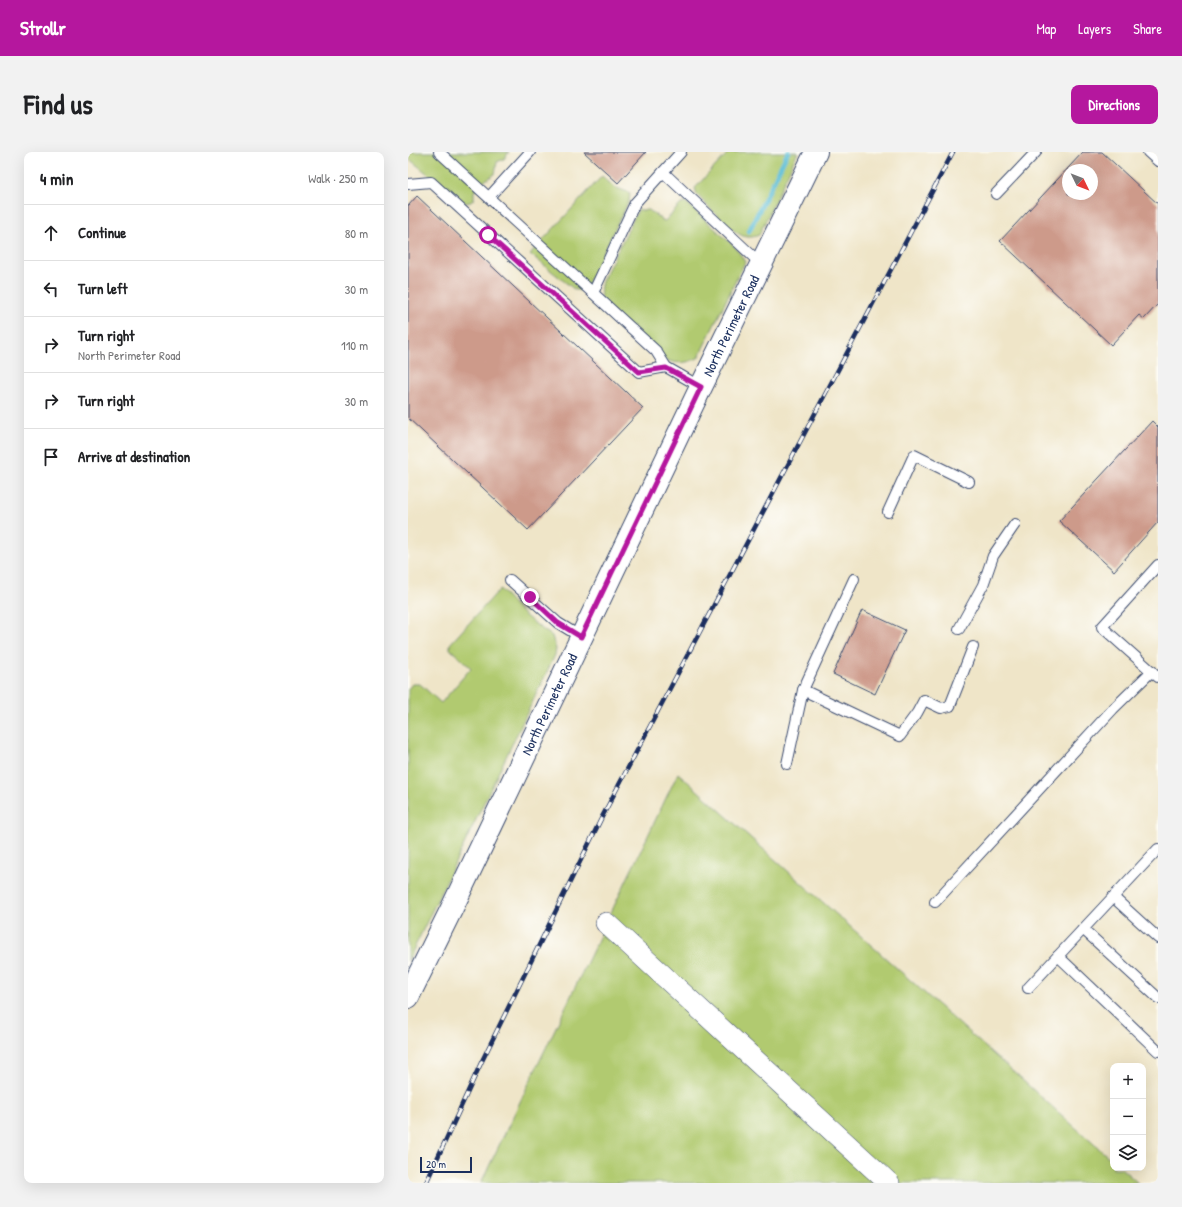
<!DOCTYPE html>
<html lang="en">
<head>
<meta charset="utf-8">
<style>
	:root { --surface:#fff; --page:#f2f2f2; --text:#202124; --muted:#757577; --line:#e0e0e0; --accent:#b5179e }
	body { margin:0; font-family:"Patrick Hand",sans-serif; background:var(--page); color:var(--text) }
	.controls { position:absolute; right:12px; bottom:12px; display:grid; overflow:hidden; border-radius:8px; box-shadow:0 4px 16px #0002 }
	.controls button { width:36px; height:36px; display:grid; place-items:center; padding:0; border:0; border-bottom:1px solid var(--line); background:var(--surface); color:var(--text); font:20px sans-serif }
	.compass { position:absolute; left:654px; top:12px; width:36px; height:36px; border-radius:50%; background:var(--surface); box-shadow:0 4px 16px #0002; rotate:133deg }
	.scale { position:absolute; left:12px; bottom:10px; width:52px; box-sizing:border-box; padding-left:4px; border:2px solid #1b2f5e; border-top:0; font-size:11px; line-height:14px; white-space:nowrap; color:#1b2f5e; -webkit-text-stroke:3px #fdfcf7; paint-order:stroke }
	.stop { position:absolute; width:12px; height:12px; margin:-9px; border:3px solid #b5179e; border-radius:50%; background:#fff }
	.stop.end { background:#b5179e; border-color:#fff; box-shadow:0 1px 4px #0008 }
	.list { margin:0; padding:0; list-style:none }
	h2 { display:flex; justify-content:space-between; align-items:center; height:52px; margin:0; padding:0 16px; font-size:17px }
	h2 small { font-size:13px; font-weight:400; color:var(--muted) }
	.list li { display:grid; grid-template-columns:26px 1fr auto; gap:12px; align-items:center; box-sizing:border-box; height:56px; padding:0 16px; border-top:1px solid var(--line) }
	.list b { display:block; font-size:15px; white-space:nowrap }
	.list p { margin:0; font-size:13px; white-space:nowrap; color:var(--muted) }
	.list em { font-size:13px; font-style:normal; color:var(--muted) }
	.icon { flex:none; width:22px; height:22px; fill:none; stroke:currentColor; stroke-width:2; stroke-linecap:round; stroke-linejoin:round }
	.map { position:relative; flex:none; width:750px; height:1031px; overflow:hidden; border-radius:8px }
	header { display:flex; align-items:center; gap:24px; box-sizing:border-box; height:56px; padding:0 20px; background:var(--accent); color:#fff }
	header strong { font-size:19px }
	nav { display:flex; gap:22px; margin-inline-start:auto; font-size:14px }
	.intro { display:flex; align-items:center; justify-content:space-between; box-sizing:border-box; height:96px; padding:0 24px }
	h1 { margin:0; font-size:28px }
	.button { padding:10px 18px; border-radius:8px; background:var(--accent); color:#fff; font-size:14px; font-weight:700 }
	main { display:flex; gap:24px; padding:0 24px }
	aside { flex:1; background:var(--surface); border-radius:8px; box-shadow:0 4px 16px #0002 }
	.map>svg:first-child { display:block }
	.green { fill:#b1ca6f; stroke:#667c66 }
	.lines { fill:none; stroke-linecap:round; stroke-linejoin:round }
	.stream { stroke:#58bcd6; stroke-width:5 }
	.building { fill:#cd9a8a; fill-rule:evenodd }
	.lane-casing { stroke:#3b4a6e; stroke-width:12 }
	.street-casing { stroke:#3b4a6e; stroke-width:22 }
	.secondary-casing { stroke:#3b4a6e; stroke-width:24 }
	.lane { stroke:#fff; stroke-width:10 }
	.street { stroke:#fff; stroke-width:21 }
	.secondary { stroke:#fff; stroke-width:22 }
	.rail-casing { stroke:#1b2f5e; stroke-width:4.5 }
	.rail { stroke:#fdfcf7; stroke-width:3; stroke-dasharray:9; stroke-linecap:butt }
	.route { stroke:#b5179e; stroke-width:5 }
	.labels { text-anchor:middle; stroke-width:4; stroke-linejoin:round; paint-order:stroke }
	.street-label { font-size:14px; fill:#1b2f5e; stroke:#fdfcf7 }
</style>
</head>
<body>
<header>
<strong>Strollr</strong>
<nav><a>Map</a><a>Layers</a><a>Share</a></nav>
</header>
<div class="intro"><h1>Find us</h1><a class="button">Directions</a></div>
<main>
<aside>
<h2>4 min<small>Walk · 250 m</small></h2>
<ul class="list">
<li><svg class="icon" aria-label="ahead" viewBox="0 0 24 24"><path d="M12 20V5M6 11l6-6 6 6"/></svg><div><b>Continue</b></div><em>80 m</em></li>
<li><svg class="icon" aria-label="left" viewBox="0 0 24 24"><path d="M17 20v-9H6M10 6l-5 5 5 5"/></svg><div><b>Turn left</b></div><em>30 m</em></li>
<li><svg class="icon" aria-label="right" viewBox="0 0 24 24"><path d="M7 20v-9h11M14 6l5 5-5 5"/></svg><div><b>Turn right</b><p>North Perimeter Road</p></div><em>110 m</em></li>
<li><svg class="icon" aria-label="right" viewBox="0 0 24 24"><path d="M7 20v-9h11M14 6l5 5-5 5"/></svg><div><b>Turn right</b></div><em>30 m</em></li>
<li><svg class="icon" aria-label="arrive" viewBox="0 0 24 24"><path d="M6 21V4h12l-3 4 3 4H6"/></svg><div><b>Arrive at destination</b></div></li>
</ul>
</aside>
<div class="map">
<svg width="750" height="1031" viewBox="0 0 750 1031">
	<rect width="100%" height="100%" fill="#fdfcf7"/>
	<filter id="ink" filterUnits="userSpaceOnUse"><feTurbulence type="fractalNoise" baseFrequency=".025" numOctaves="2"/><feDisplacementMap in="SourceGraphic" scale="8" xChannelSelector="R" yChannelSelector="G"/><feConvolveMatrix kernelMatrix="1 2 1 2 8 2 1 2 1" color-interpolation-filters="sRGB"/></filter>
	<filter id="wash" filterUnits="userSpaceOnUse"><feTurbulence type="fractalNoise" baseFrequency=".012" numOctaves="4" result="noise"/><feDisplacementMap in="SourceGraphic" scale="16" xChannelSelector="R" yChannelSelector="G"/><feGaussianBlur stdDeviation="0.9" result="paint"/><feColorMatrix in="noise" values="0 0 0 0 0 0 0 0 0 0 0 0 0 0 0 0 0 1.4 0 .05"/><feComposite in="paint" operator="in"/></filter>
	<g filter="url(#wash)">
		<rect width="100%" height="100%" fill="#efe5c8"/>
		<g class="green">
			<path d="M0,0H101L96,7L89,10L87,22L76,29L73,35L66,39V47L63,50L56,51L0,6Z"/>
			<path d="M318,0H390L351,83C346,85 341,86 335,84C322,79 300,54 289,43L287,36L319,2Z"/>
			<path d="M194,24L206,35L222,41L221,49L179,133L174,138H167L122,102Z"/>
			<path d="M277,51L281,53L328,96L337,110L290,206C265,218 250,205 231,189C222,182 212,175 203,167C194,157 190,143 194,129L230,58H241L254,68L257,69L273,52Z"/>
			<path d="M92,437L115,462L130,474L144,484L148,497L147,503L0,809V537L4,532H12L33,551L63,516L42,497V492Z"/>
			<path d="M270,621L705,1009V1016H713L730,1031H73Z"/>
		</g>
		<g class="lines">
			<path class="stream" d="M341,79L380,0"/>
		</g>
		<g id="blocks">
			<g class="building">
				<path d="M176,0H238L210,31Z"/>
				<path d="M675,0H694L750,52V152L736,167L731,163L703,193L592,89ZM660,18H684V42H660Z"/>
				<path d="M9,44L235,256L120,378L0,266V54Z"/>
				<path d="M744,269L750,275V370L706,419L651,369Z"/>
				<path d="M454,458L497,478L467,542L425,522Z"/>
			</g>
		</g>
	</g>
	<g filter="url(#ink)">
		<use href="#blocks" fill-opacity="0" stroke="#3b4a6e" stroke-width="1"/>
		<g class="lines">
			<defs>
				<g id="lane">
					<path d="M31,0L185,141"/>
					<path d="M273,0L227,51L185,141L248,199L258,215L293,235"/>
					<path d="M740,0L750,9"/>
					<path d="M255,20L353,112"/>
					<path d="M0,32L23,30L231,220L258,215"/>
					<path d="M588,42L628,0"/>
					<path d="M81,45L122,0"/>
					<path d="M480,360L506,303L561,330"/>
					<path d="M750,413L694,475L750,525"/>
					<path d="M102,428L150,471L173,485"/>
					<path d="M551,477L575,433L585,404L607,372"/>
					<path d="M395,538L446,427"/>
					<path d="M379,612L395,538L492,584L509,561L516,548L533,556L542,554L565,495"/>
					<path d="M705,745L750,786"/>
					<path d="M527,750L705,557L744,519"/>
					<path d="M675,777L750,846"/>
					<path d="M650,804L750,899"/>
					<path d="M620,836L750,697"/>
				</g>
				<path id="street" d="M198,771L481,1031"/>
				<g id="secondary">
					<path id="s1" d="M0,845L43,758L293,235L408,0"/>
				</g>
			</defs>
			<use href="#lane" class="lane-casing"/>
			<use href="#street" class="street-casing"/>
			<use href="#secondary" class="secondary-casing"/>
			<use href="#lane" class="lane"/>
			<use href="#street" class="street"/>
			<use href="#secondary" class="secondary"/>
			<defs>
				<path id="rail" d="M18,1031L73,911L194,665L545,0"/>
			</defs>
			<use href="#rail" class="rail-casing"/>
			<use href="#rail" class="rail"/>
		</g>
	</g>
	<g class="lines" filter="url(#ink)">
		<path class="route" d="M80,83L231,220L258,216L293,235L173,485L150,471L122,445"/>
	</g>
	<g class="labels">
		<g class="street-label">
			<text dy="5" stroke="none"><textPath href="#s1" startOffset="745">North Perimeter Road</textPath></text>
			<text dy="5" stroke="none"><textPath href="#s1" startOffset="325">North Perimeter Road</textPath></text>
		</g>
	</g>
</svg>
<div class="controls">
<button>+</button>
<button>−</button>
<button><svg class="icon" aria-label="layers" viewBox="0 0 24 24"><path d="M12 4l9 5-9 5-9-5zM3 14l9 5 9-5"/></svg></button>
</div>
<svg class="compass" viewBox="-18 -18 36 36"><path d="M0-13l5 13h-10z" fill="#e53935"/><path d="M0 13l5-13h-10z" fill="#757577"/></svg>
<div class="scale">20 m</div>
<div class="stop" style="left:80px;top:83px"></div>
<div class="stop end" style="left:122px;top:445px"></div>
</div>
</main>
</body>
</html>
